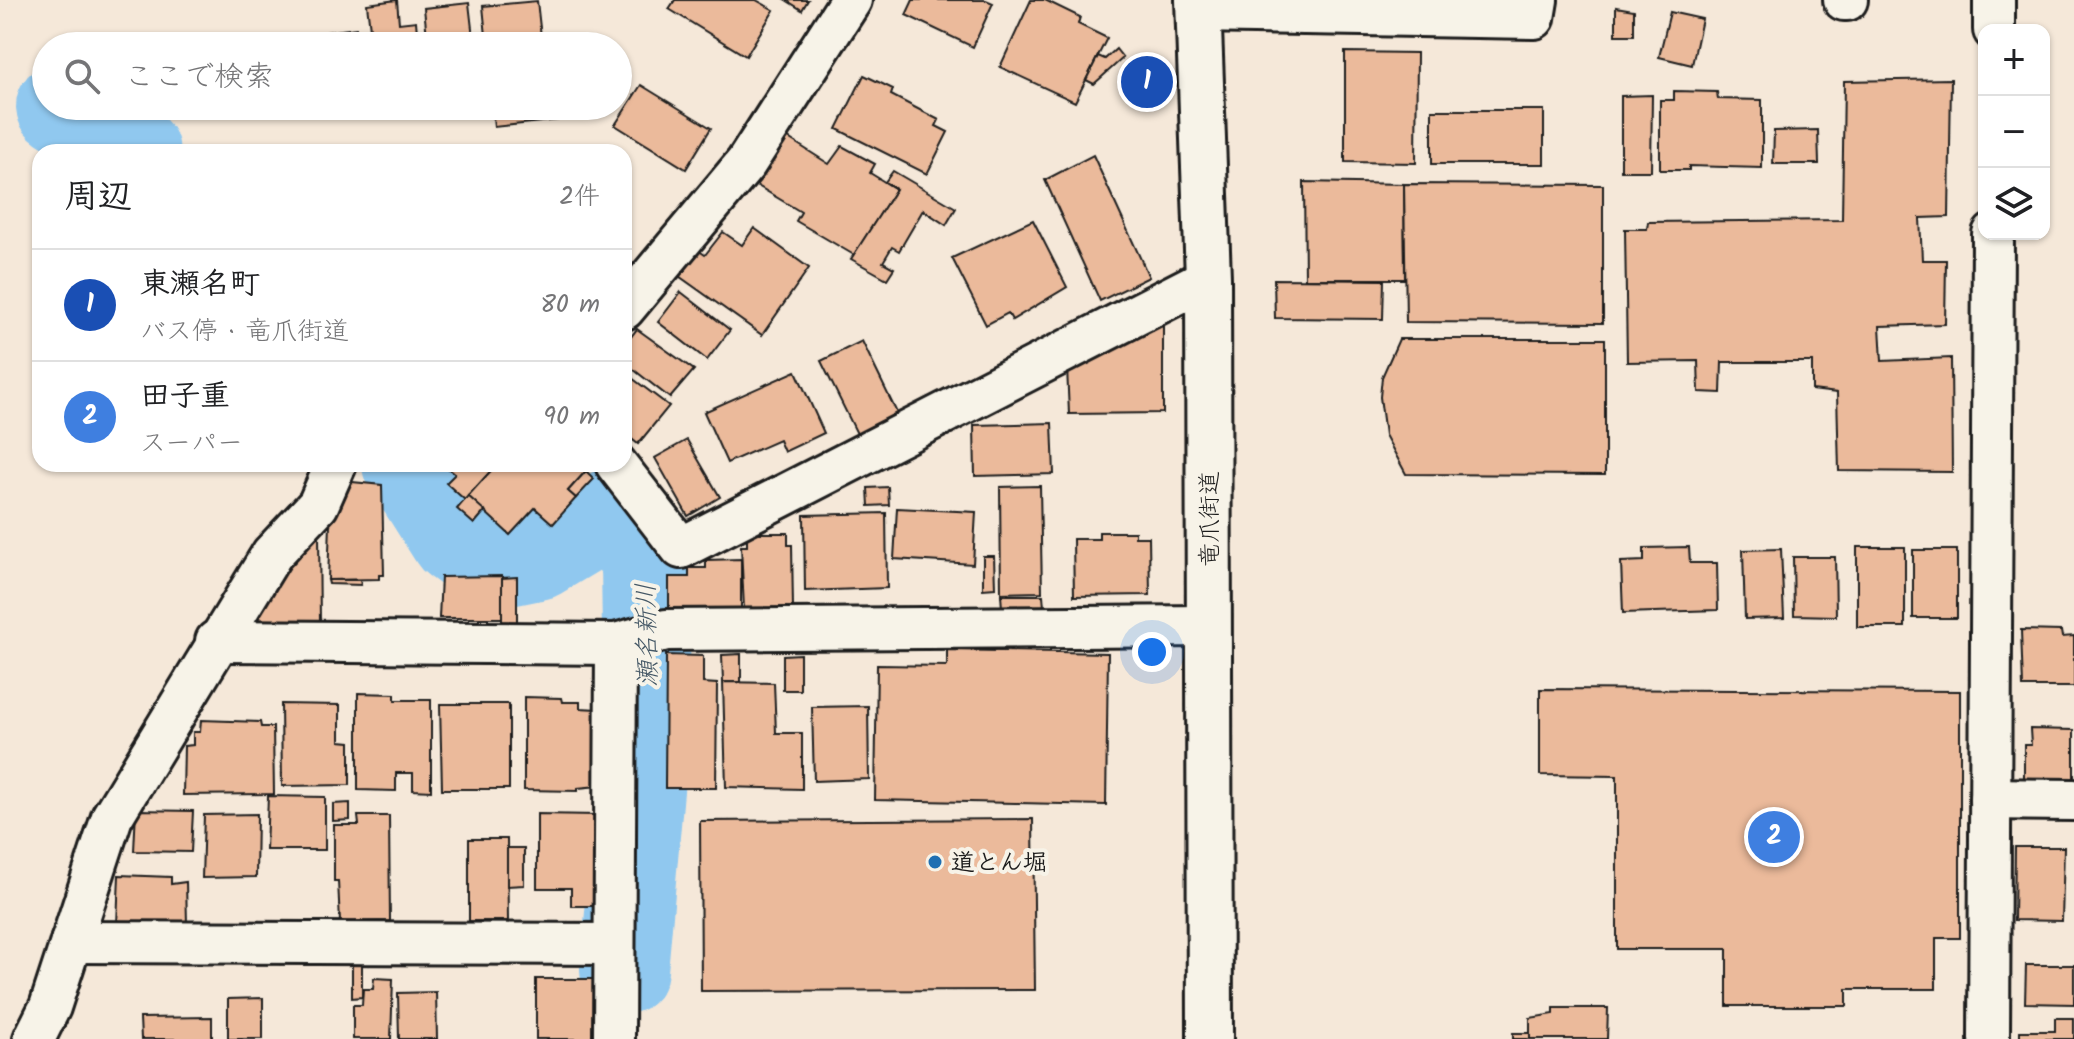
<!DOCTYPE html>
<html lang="ja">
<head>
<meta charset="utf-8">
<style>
	:root { --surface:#fff; --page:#f2f2f2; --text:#202124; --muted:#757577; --line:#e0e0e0; --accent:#1a73e8 }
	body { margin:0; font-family:Kalam,"Klee One",sans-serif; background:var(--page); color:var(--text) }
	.controls { position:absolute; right:24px; top:24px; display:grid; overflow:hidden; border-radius:16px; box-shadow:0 2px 6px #0004 }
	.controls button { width:72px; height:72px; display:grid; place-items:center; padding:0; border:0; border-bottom:2px solid var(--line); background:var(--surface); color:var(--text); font:40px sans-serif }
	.you { position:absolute; left:1152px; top:652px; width:28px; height:28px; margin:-20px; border:6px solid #fff; border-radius:50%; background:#1a73e8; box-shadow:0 0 0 12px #1a73e833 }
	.badge { display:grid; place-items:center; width:52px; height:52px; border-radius:50%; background:var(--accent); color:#fff; font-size:26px; font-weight:700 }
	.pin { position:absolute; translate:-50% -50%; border:4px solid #fff; box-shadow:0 2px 8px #0006 }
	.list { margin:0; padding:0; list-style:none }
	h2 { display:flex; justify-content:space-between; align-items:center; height:104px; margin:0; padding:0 32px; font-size:34px }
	h2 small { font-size:26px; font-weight:400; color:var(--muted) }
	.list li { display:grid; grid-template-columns:52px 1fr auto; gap:24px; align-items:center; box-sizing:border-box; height:112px; padding:0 32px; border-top:2px solid var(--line) }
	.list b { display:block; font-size:30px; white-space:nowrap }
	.list p { margin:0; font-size:26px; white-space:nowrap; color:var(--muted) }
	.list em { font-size:26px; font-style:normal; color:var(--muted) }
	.icon { flex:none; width:44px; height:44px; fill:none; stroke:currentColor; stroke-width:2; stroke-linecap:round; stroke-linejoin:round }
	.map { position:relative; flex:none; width:2074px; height:1039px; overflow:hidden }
	.search { position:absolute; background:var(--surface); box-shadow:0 2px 6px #0004; left:32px; top:32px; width:600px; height:88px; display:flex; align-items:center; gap:20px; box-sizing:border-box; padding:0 28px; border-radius:44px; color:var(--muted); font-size:30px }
	.panel { position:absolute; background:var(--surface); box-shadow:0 2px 6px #0004; left:32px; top:144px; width:600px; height:328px; border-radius:24px }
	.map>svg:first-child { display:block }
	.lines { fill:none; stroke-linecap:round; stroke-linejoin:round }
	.river { stroke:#90c8ef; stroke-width:88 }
	.building { fill:#ebba9b; stroke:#1c1c1c; stroke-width:2 }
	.minor-casing { stroke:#1c1c1c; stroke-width:46 }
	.secondary-casing { stroke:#1c1c1c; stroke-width:50 }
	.minor { stroke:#f7f3e8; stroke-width:40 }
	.secondary { stroke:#f7f3e8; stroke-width:44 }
	.poi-dot { fill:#1f6fb2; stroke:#f7f3e8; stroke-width:3 }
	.labels { text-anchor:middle; stroke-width:8; stroke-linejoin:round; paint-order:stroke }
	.street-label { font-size:24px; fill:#1c1c1c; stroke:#f7f3e8 }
	.poi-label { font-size:24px; font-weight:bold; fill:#1c1c1c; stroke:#f7f3e8; text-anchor:start }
	.water-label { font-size:26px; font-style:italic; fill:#455866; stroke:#f7f3e8 }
</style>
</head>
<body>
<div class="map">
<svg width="2074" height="1039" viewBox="0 0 2074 1039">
	<rect width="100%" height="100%" fill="#f5e8d9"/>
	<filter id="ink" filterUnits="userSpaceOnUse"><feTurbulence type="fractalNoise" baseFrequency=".0125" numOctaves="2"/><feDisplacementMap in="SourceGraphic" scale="16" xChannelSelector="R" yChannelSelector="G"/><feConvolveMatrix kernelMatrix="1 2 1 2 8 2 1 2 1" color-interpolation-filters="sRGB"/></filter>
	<g filter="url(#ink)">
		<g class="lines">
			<g class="river">
				<path d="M60,106L136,152"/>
				<path d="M406,464L454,540L489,566L538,556L613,511L645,561L647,711L624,970"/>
			</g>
		</g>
		<g class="building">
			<path d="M397,0L399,23L416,21L418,46H372L367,4Z"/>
			<path d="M675,0H756L774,10L746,56L669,9Z"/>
			<path d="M786,0H808L802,10Z"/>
			<path d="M913,0H986L993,3L973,47L906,15Z"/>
			<path d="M1031,0H1045L1080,17L1078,24L1107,38L1075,102L1000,67Z"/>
			<path d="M537,1L542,46H487L483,6Z"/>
			<path d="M469,3L474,46H428L424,8Z"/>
			<path d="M1616,7L1634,10V35H1616Z"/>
			<path d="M1670,12L1702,19L1692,65L1659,57Z"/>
			<path d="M356,28L358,46H310L309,34Z"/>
			<path d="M1116,49L1123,58L1094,84L1086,80L1098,56L1105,59Z"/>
			<path d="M1345,52L1417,53L1416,163L1345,162Z"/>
			<path d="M864,75L893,89L891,95L939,120L936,126L948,132L927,174L837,129Z"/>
			<path d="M1951,79L1949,217L1920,218L1922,260H1946L1945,324L1880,326L1882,361L1951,358L1952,472L1839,471L1837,393L1812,390V362H1722L1721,393L1699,392L1698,361L1627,362L1625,229H1647L1648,222L1842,220L1844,81Z"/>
			<path d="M641,85L711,128L686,169L615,125Z"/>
			<path d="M1674,91L1717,92L1718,99L1762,100V168L1689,166V170H1660V100H1674Z"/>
			<path d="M1652,95L1651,171H1621V96Z"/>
			<path d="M316,106H364V109L317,114Z"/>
			<path d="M492,106H585L586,117L494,127Z"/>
			<rect x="1432" y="110" width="112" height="54"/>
			<path d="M1818,130L1819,164H1773L1774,131Z"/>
			<path d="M782,134L829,164L842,146L875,164L870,173L896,189L854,255L796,221L801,212L751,182Z"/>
			<path d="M1093,155L1149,277L1100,301L1045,180Z"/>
			<path d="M893,171L956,208L946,225L923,210L899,251L892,247L883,262L894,268L887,279L851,259L896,189L885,182Z"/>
			<path d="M1304,182L1404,184L1405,279H1305Z"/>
			<path d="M1404,184L1603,185V323L1406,322Z"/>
			<path d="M1033,220L1067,287L1012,320L1008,313L986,325L952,258Z"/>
			<path d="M754,228L809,268L762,335L676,274L695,248L705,255L723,232L742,245Z"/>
			<path d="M1274,279L1384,280L1383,319L1275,318Z"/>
			<path d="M681,292L730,330L707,360L658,322Z"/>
			<path d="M1163,322V413L1069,414L1067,367Z"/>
			<path d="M637,329L694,370L670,398L624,362V346Z"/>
			<path d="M1399,339H1605V475L1406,474L1385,435L1380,397L1382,377Z"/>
			<path d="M862,341L899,417L859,438L821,361Z"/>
			<path d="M796,371L824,433L784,452L779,440L727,463L704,412Z"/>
			<path d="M624,372L669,406L638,444L624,433Z"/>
			<path d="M1052,423L1054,474L975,476L974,425Z"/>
			<path d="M687,440L720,497L688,516L655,458Z"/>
			<path d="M443,464H497L465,500L446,483L455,474Z"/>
			<path d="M497,464H578L586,471L568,491L576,498L553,524L535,508L510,535L468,496Z"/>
			<path d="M586,471L594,479L576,498L568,491Z"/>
			<path d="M342,481L382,485L384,575H379V579L328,580L331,496Z"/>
			<path d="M1040,486L1042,592L1001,593L1000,487Z"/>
			<path d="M888,487L889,505L869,506L868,488Z"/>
			<path d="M468,496L485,511L474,524L457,509Z"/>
			<path d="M897,508L976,512L973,564L894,559Z"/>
			<path d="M886,513L887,588L805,591L804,515Z"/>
			<path d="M1099,532H1135V537H1149L1150,595L1074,596L1073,539H1099Z"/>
			<path d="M747,533H788V545H792L793,609H744L741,546H747Z"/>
			<path d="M307,534L319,535L320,622L255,627L254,610Z"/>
			<path d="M1689,547L1690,563H1717L1718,610L1623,613L1621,562L1644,561V548Z"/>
			<rect x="1857" y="547" width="48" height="80"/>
			<path d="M1781,549L1784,618L1745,619L1743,550Z"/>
			<rect x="1913" y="550" width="44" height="68"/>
			<path d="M983,556H994L995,588L983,589Z"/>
			<path d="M1793,557H1835L1836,616L1794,615Z"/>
			<path d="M741,559V608H669V577H689V568H706V560Z"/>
			<path d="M502,576V618H439L441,577Z"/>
			<path d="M517,577V627L502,626V578Z"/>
			<path d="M328,580H360L361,585L329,584Z"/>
			<path d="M1001,595H1043L1044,607L1002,608Z"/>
			<path d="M2021,630L2061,631L2062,637L2074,636V687H2023Z"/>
			<path d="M947,650L1108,653L1106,805L875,800L877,665L947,666Z"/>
			<path d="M741,654V682H723L722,655Z"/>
			<path d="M800,654V690H783V655Z"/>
			<path d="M666,655L703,656V683L717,684L716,788H665Z"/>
			<path d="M723,682L774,683L776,733H802V789L726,787Z"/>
			<path d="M1540,689L1960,691V938H1936V989H1847V1006H1727V949H1617V776L1540,775Z"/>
			<path d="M358,693L395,694V700H431V791L413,790V773H396V791L358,790Z"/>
			<path d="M524,697L561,698L562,702H580V708L597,709L598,786L578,788V791L524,790Z"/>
			<path d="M281,704L340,705V741L350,742V785L282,786Z"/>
			<path d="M440,704H509V789H442Z"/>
			<path d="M868,706L869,779L814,781L812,707Z"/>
			<path d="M201,720L260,722L261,727H273L274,794L183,795L184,746L193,745V732H200Z"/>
			<path d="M2030,729L2074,730V779L2024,780V745H2031Z"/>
			<path d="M268,796L325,797V850H266Z"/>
			<path d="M350,803V820L333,821V804Z"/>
			<path d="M136,810L193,811L191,852L134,851Z"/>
			<path d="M257,814L256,877L202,878L204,815Z"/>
			<path d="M537,814L598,815L596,906H571V888H537Z"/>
			<path d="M358,816H389L390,921L340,922L338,881H334V825H359Z"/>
			<path d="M1033,819L1035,990L701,991L700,821Z"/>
			<path d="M469,839H507L508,921H469Z"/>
			<path d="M2015,847H2064L2062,921L2014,920Z"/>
			<path d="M507,848H524V885L507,886Z"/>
			<path d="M119,875L171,877V884L186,882L187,924L117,925Z"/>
			<path d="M362,961V997L352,998V963Z"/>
			<path d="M2026,965H2074V1004L2025,1003Z"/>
			<path d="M374,978L393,979L391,1039H353V1005H362L363,989H373Z"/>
			<path d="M536,979H598L596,1039H536Z"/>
			<path d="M436,992L437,1039H399L398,993Z"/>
			<path d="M263,998V1039H228V999Z"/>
			<path d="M1554,1008H1608L1607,1039H1530V1018L1554,1014Z"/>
			<path d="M212,1017V1039H141L140,1018Z"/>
			<path d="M2055,1018H2074V1039H2020V1031H2055Z"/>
			<rect x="1513" y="1033" width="17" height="6"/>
		</g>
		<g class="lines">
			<defs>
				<g id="minor">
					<path d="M1844,0H1847"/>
					<path d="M1198,12L1534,18L1537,0"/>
					<path d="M1994,30V0"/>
					<path d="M624,309L746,163L851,0"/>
					<path d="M616,464L681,548L1208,278"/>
					<path d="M216,641L616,644L666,630L1209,626"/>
					<path d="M1990,799L2074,800"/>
					<path d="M71,942L614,944"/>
					<path d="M34,1039L50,1007L112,817L272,554L318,505L336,464"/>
					<path d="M614,1039L616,644"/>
					<path d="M1989,1039L1993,234"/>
				</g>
				<path id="secondary" d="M1198,0L1208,278L1210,1039"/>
			</defs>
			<use href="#minor" class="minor-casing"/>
			<use href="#secondary" class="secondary-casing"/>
			<use href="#minor" class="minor"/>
			<use href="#secondary" class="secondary"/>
		</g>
	</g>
	<circle class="poi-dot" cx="935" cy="862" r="8"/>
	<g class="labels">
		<g class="street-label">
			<text transform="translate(1209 519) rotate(-90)" y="8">竜爪街道</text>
		</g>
		<g class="poi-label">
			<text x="951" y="870">道とん堀</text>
		</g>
		<g class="water-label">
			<text transform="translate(646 635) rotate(-91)" y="9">瀬名新川</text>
		</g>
	</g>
</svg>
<div class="controls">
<button>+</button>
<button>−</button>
<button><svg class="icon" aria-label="layers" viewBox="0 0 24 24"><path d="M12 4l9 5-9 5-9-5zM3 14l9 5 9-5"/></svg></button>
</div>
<div class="you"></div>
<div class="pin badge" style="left:1147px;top:82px;background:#1a4fb4">1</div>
<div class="pin badge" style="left:1774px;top:837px;background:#3f7fe0">2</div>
<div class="search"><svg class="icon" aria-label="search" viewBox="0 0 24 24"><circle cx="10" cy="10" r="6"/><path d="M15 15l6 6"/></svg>ここで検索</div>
<section class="panel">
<h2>周辺<small>2件</small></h2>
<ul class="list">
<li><span class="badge" style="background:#1a4fb4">1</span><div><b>東瀬名町</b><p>バス停 · 竜爪街道</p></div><em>80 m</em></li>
<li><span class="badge" style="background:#3f7fe0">2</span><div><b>田子重</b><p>スーパー</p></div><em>90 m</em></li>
</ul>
</section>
</div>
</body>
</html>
